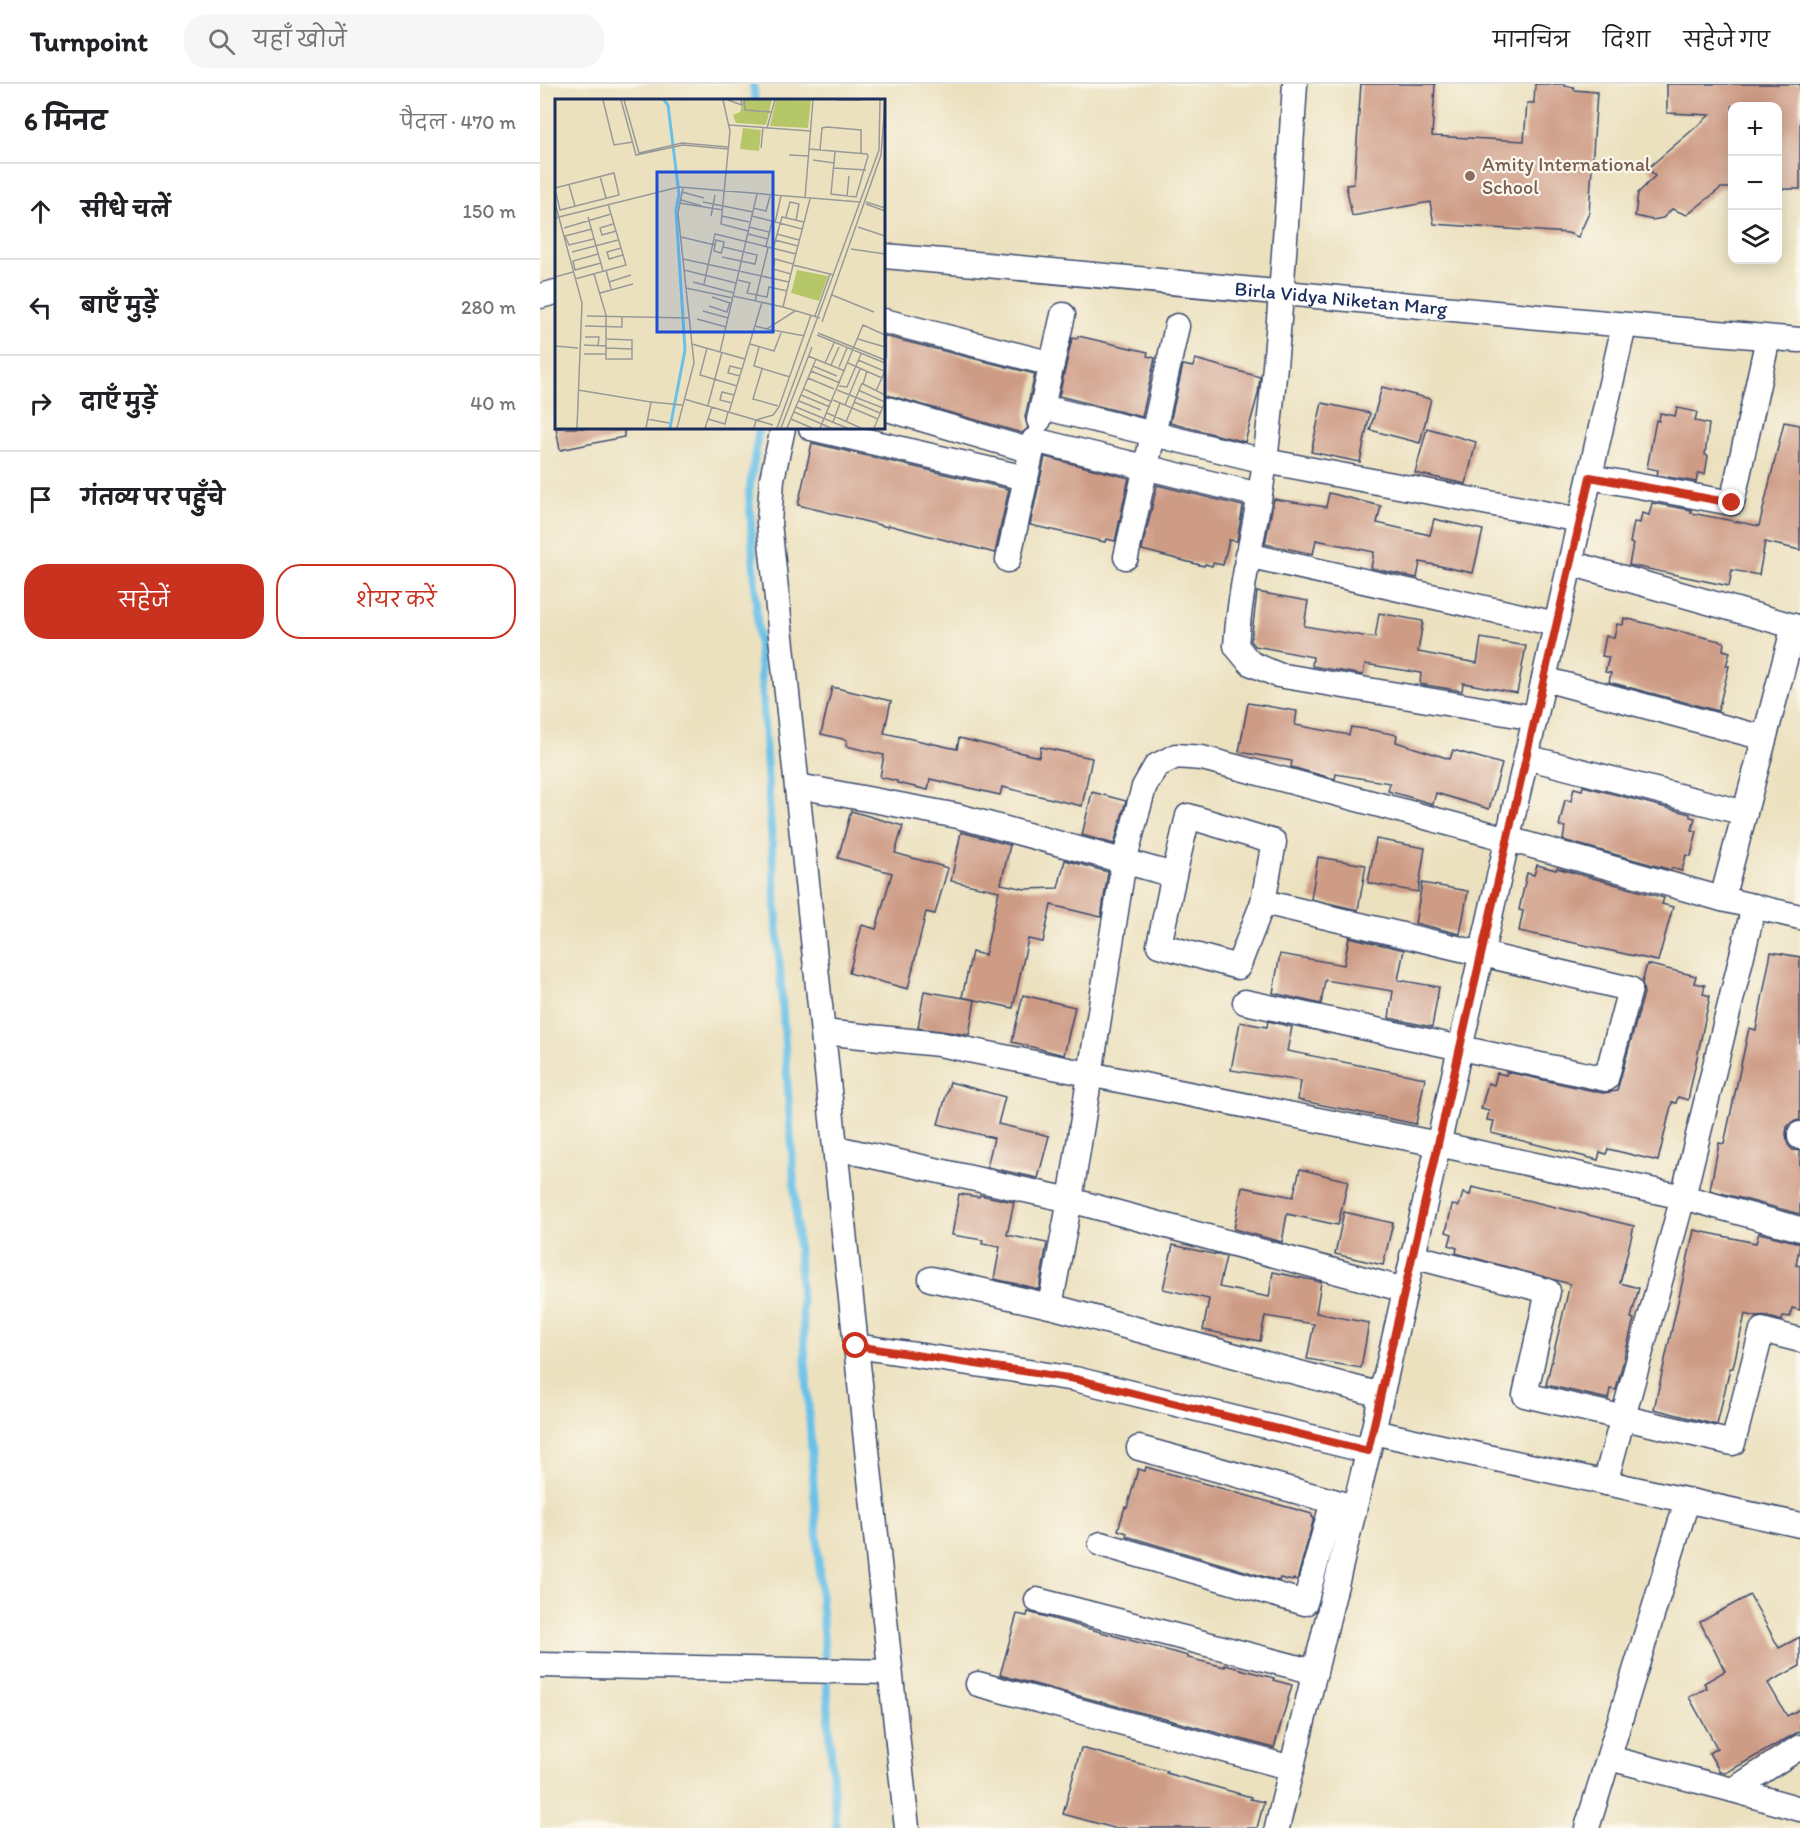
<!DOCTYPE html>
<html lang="hi">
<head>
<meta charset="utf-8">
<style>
	:root { --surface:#fff; --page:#f6f6f6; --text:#202124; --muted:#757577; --line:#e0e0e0; --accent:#c8321e }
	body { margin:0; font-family:Itim,"Playpen Sans Deva",sans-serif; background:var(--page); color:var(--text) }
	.controls { position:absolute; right:18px; top:18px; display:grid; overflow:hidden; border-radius:12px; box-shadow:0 3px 15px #0003 }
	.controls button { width:54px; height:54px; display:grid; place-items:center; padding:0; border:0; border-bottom:2px solid var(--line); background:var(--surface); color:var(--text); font:30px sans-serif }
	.stop { position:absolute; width:18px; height:18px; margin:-14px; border:4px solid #c8321e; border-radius:50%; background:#fff }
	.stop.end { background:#c8321e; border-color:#fff; box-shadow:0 2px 6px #0008 }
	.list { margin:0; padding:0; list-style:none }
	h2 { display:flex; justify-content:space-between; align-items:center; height:78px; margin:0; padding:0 24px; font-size:26px }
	h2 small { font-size:20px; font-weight:400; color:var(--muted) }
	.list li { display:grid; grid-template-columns:39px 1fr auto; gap:18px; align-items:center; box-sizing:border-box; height:96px; padding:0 24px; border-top:2px solid var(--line) }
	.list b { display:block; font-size:22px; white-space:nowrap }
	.list em { font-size:20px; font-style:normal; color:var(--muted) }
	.actions { display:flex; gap:12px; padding:18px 24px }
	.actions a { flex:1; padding:14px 0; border:2px solid var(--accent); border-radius:24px; text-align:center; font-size:21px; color:var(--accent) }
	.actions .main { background:var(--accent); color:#fff }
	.icon { flex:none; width:33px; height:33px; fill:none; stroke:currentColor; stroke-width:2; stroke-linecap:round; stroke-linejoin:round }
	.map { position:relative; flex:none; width:1260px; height:1744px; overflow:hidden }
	header { display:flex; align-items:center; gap:36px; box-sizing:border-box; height:84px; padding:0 30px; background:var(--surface); border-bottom:2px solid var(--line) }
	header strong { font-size:28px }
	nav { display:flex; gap:33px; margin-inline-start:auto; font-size:21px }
	.search { width:420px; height:54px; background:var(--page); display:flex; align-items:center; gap:15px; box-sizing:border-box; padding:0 21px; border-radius:24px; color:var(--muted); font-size:22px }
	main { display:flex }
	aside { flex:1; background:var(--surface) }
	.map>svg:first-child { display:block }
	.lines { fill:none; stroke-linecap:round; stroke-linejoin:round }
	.stream { stroke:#6ac1e7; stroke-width:8 }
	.building { fill:#ce9b85 }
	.minor-casing { stroke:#3a4a6d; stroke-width:27 }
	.minor { stroke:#fff; stroke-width:24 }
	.route { stroke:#c8321e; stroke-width:8 }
	.education-dot { fill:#8d6e63; stroke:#fbf7ec; stroke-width:2 }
	.labels { text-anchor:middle; stroke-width:4.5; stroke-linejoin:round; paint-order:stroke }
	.education-label { font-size:20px; fill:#785e54; stroke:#fbf7ec; text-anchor:start }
	.street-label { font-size:20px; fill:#1b2f5e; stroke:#fbf7ec }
	.inset-river { fill:none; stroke:#6ac1e7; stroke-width:3 }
	.inset-road { fill:none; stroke:#989a98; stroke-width:1.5 }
	.view { fill:#1d4ed8; fill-opacity:0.15; stroke:#1d4ed8; stroke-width:3 }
	.inset-edge { fill:none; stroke:#1b2f5e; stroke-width:3 }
</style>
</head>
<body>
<header>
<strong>Turnpoint</strong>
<div class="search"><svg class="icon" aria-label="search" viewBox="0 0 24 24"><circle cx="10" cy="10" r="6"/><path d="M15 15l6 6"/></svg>यहाँ खोजें</div>
<nav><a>मानचित्र</a><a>दिशा</a><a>सहेजे गए</a></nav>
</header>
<main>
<aside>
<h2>6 मिनट<small>पैदल · 470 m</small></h2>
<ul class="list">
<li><svg class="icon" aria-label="ahead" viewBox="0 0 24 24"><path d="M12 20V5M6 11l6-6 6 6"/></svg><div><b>सीधे चलें</b></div><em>150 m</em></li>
<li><svg class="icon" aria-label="left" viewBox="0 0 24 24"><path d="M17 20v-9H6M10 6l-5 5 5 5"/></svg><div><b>बाएँ मुड़ें</b></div><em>280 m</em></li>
<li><svg class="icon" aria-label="right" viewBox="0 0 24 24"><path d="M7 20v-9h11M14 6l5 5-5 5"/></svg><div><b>दाएँ मुड़ें</b></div><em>40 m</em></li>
<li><svg class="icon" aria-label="arrive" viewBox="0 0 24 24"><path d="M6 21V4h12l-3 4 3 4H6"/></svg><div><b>गंतव्य पर पहुँचे</b></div></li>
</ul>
<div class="actions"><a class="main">सहेजें</a><a>शेयर करें</a></div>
</aside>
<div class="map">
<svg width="1260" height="1744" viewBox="0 0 1260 1744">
	<rect width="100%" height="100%" fill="#fbf7ec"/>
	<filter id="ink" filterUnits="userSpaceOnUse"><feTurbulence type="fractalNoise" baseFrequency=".0167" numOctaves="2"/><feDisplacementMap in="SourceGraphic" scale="12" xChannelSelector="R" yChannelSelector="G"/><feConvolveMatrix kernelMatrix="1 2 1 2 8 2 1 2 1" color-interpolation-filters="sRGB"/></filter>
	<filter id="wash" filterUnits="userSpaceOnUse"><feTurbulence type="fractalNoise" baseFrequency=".008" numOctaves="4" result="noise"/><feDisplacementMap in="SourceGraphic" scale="24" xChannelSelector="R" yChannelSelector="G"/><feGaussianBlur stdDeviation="1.35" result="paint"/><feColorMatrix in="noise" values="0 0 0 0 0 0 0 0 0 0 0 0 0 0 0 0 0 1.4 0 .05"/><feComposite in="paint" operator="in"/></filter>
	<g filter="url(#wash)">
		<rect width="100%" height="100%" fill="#ece1bf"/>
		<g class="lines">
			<g class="stream">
				<path d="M213,0L215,16"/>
				<path d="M219,344L209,409L296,1744"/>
			</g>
		</g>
		<g id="blocks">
			<g class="building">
				<path d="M821,0H895L892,52L984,57L987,19H994L995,0H1024V2L1034,3V6L1057,8L1049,129L1038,153L1028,149L894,140L890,118L812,132L806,101L814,100Z"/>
				<path d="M1127,0H1260V105H1238V22H1192V104H1181L1147,131L1132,125L1123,134L1112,136L1095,132L1098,109L1115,92L1108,84L1170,31L1127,29Z"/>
				<path d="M344,252L495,290L485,333L488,344L482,349L344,310Z"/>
				<path d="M538,252L608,268L607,272L615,274L602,333L519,312L532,254L537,255Z"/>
				<path d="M655,275L720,293L718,310L705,358L630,339L643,281L653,283Z"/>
				<path d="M842,303L891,315L880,359L830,346Z"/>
				<path d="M782,319L830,329L820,378L771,368Z"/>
				<path d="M1137,324L1157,328L1155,337L1169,340L1165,371L1168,372L1165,390L1158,389L1156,398L1117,391L1118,386L1107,384L1116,336L1119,337L1120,329L1135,332Z"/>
				<path d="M1244,338L1260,341V466L1225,458L1219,491L1192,486L1189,502L1089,481L1093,460L1090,459L1094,438L1100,439L1102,429L1109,431L1112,419L1151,426V429L1219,442Z"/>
				<path d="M16,344H84V353L20,366Z"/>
				<path d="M887,344L936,358L926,400L875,389Z"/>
				<path d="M272,359L469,405L455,469L348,441V443L258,421Z"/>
				<path d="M505,373L589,394L575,457L566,455L565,458L490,441Z"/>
				<path d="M617,401L703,422L697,457L689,456L683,481L673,479L672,482L665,480L664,482L602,466Z"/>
				<path d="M789,409L841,422L837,439L890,451L894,435L943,446L933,489L880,478L877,494L831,484L834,468L776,456L773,470L725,460L734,415L786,423Z"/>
				<path d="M717,508L768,517L764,542L835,554L839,529L883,537L878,568L937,579L941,554L986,562L977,609L923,599L922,607L880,600L881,589L825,580L823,591L772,582L773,573L715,562L711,557Z"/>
				<path d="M1084,534L1184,558L1183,566L1190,568L1186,582H1189L1178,627L1069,598L1071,589L1065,588L1069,573L1062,572L1066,552L1074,554L1077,540L1083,541Z"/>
				<path d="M292,603L351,617L344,649L417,665L419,654L499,673L501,663L552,674L542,722L462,703L460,711L390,695L388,706L357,699V697L340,693L344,671L306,662L307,656L281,650Z"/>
				<path d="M708,619L757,627L755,641L809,651L811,643L832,646L857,651L856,658L910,675L913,666L962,680L949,725L896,709L893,720L848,707L850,699L796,690L795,695L751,683L752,677L699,668Z"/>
				<path d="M1043,702L1150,730V733L1155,734L1152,746L1157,747L1151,772L1146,771L1142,787L1132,784L1131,786L1023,756L1025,743L1019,742L1025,716L1031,717L1034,704L1042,706Z"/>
				<path d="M552,708L586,717L574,760L542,751Z"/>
				<path d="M311,727L363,742L355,769L408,784L395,830L386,828L368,905L309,889L322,841L336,845L352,789L298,774Z"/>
				<path d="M421,748L470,761L461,800L485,805L518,804L525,776L568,788L561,833L511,821L503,858L488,855L473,924L422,913L432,868L445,871L459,807L411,797Z"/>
				<path d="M836,755L885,764L878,808L828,799Z"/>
				<path d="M778,773L826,781L818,826L771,815Z"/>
				<path d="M997,781L1016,786L1017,784L1124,814L1122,820L1133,823L1118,877L979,847L983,827L979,826L987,789L994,791Z"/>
				<path d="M882,799L928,807L920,850L875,839Z"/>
				<path d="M809,853L864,866L858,896L899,903L892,943L849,934L853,907L785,896L781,920L733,909L740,870L804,881Z"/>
				<path d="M1231,868L1260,873V1036L1252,1038L1247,1043L1246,1050L1248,1061L1253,1066L1260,1067V1130L1170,1106L1179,1059L1184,1060L1209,944L1216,946Z"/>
				<path d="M1107,880L1156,892L1154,899L1165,901L1163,910L1170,912L1148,1016L1138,1013L1136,1019L1132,1018L1118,1077L1068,1065L1066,1070L1060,1068L1058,1076L951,1049L954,1037L947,1036L949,1027L941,1025L948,999L954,1001L957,989L966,991L967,988L1063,1009L1077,1007L1104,909L1102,899Z"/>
				<path d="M384,907L435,916L429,951L378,944Z"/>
				<path d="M483,911L535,923L524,971L472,958Z"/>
				<path d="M728,937L752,943L747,967L885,994L876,1040L758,1016L761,997L691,986L700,938L727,943Z"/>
				<path d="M410,998L465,1013L458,1040L509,1052L498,1094L447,1083L454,1054L398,1040Z"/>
				<path d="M760,1085L808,1097L798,1141L747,1130L742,1158L694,1145L702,1103L753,1113Z"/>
				<path d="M932,1103L1094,1142L1080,1199L1099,1204L1091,1234L1094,1235L1076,1306L1070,1305L1068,1315L1006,1301L1030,1200L916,1169L917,1164L909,1161L912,1150L906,1148L912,1121L919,1122L923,1109L930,1111Z"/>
				<path d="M419,1110L439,1113L440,1111L474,1118L467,1151L507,1159L499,1205L454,1195L460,1163L442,1160L443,1156L412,1151Z"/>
				<path d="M804,1128L853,1139L843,1181L795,1170Z"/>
				<path d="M1154,1146L1216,1159L1219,1149L1260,1159L1256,1181L1260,1182V1226L1252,1224L1250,1233L1243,1232L1242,1237L1226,1232L1217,1233L1205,1230L1193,1284H1190L1177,1341L1114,1325Z"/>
				<path d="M633,1161L686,1173L679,1203L729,1213L733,1188L781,1198L776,1229L829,1239L821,1284L767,1275L774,1240L725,1232L720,1257L663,1246L669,1215L623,1205Z"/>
				<path d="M606,1383L772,1430V1433L774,1434L757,1496L753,1495L752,1497L740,1494L739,1497L586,1452L587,1449L578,1446L585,1423L587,1424L598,1385L605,1387Z"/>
				<path d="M1210,1511L1239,1564L1260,1553V1582L1228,1599L1247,1632L1260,1625V1647L1186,1689L1180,1688L1169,1669L1177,1664L1149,1613L1167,1604L1164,1599L1185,1587L1160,1538Z"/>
				<path d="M488,1528L648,1572V1574L685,1583V1581L734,1594L733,1596L752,1601L734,1664L460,1591L477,1530L487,1532Z"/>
				<path d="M541,1664L627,1687L626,1689L711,1713L710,1715L724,1718L717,1744H574L523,1730Z"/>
			</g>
		</g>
	</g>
	<g filter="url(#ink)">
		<use href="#blocks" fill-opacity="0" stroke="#3a4a6d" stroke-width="1.5"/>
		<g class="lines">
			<defs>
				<g id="minor">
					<path d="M755,0C747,126 740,252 725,377C717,439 700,499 696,562L710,579L738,591L995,634"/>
					<path id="s1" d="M344,172C649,198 954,231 1260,256"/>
					<path d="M0,212L16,208"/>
					<path d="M344,237L512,280"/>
					<path d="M502,323L725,377L1040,436"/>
					<path d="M344,324L492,367"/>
					<path d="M499,336L523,231"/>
					<path d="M243,344L232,395L229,439L367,1744"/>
					<path d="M271,344L486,394L494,356L719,411"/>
					<path d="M1050,393L1192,419L1228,254"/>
					<path d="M707,471L1016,540"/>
					<path d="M586,473L637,242"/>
					<path d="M468,476L486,394"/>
					<path d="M1030,479L1260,544"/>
					<path d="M1004,595L1224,654"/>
					<path d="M986,673L1205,729"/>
					<path d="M258,702L418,732L634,791L648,732L734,758L723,818L1090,905L1066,995L705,918"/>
					<path d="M634,791L619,861L698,883L723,818"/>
					<path d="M1182,815L1254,542"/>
					<path d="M283,948L399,960L898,1060L1143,1113L1260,1145"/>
					<path d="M1260,1050V1053"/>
					<path d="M296,1064L530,1116L865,1206"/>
					<path d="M872,1172L1008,1207L985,1311L1193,1359L1222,1246L1260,1256"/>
					<path d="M391,1195L510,1222L841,1311"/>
					<path d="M510,1222L530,1116L584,777L604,703L616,682L636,672L662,674L968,755L1182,815L1260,833"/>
					<path d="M316,1262L535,1295L828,1367"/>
					<path d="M833,1348L1260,1441"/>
					<path d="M599,1364L807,1421"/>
					<path d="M1065,1399L1143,1113L1214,822"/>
					<path d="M561,1460L765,1519L793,1417"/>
					<path d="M497,1516L775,1588"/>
					<path d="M0,1581L350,1588"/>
					<path d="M438,1600L752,1684"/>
					<path d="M1069,1674L1193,1706L1260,1663"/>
					<path d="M1193,1706L1260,1725"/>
					<path d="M737,1744L833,1348L1084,242"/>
					<path d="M1047,1744L1147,1417"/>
				</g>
			</defs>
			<use href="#minor" class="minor-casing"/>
			<use href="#minor" class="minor"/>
		</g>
	</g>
	<g class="lines" filter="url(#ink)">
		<path class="route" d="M316,1262L535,1295L828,1367L1050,393L1192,419"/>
	</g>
	<circle class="education-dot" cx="930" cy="92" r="6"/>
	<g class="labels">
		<g class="education-label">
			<text x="942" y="87">Amity International<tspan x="942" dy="23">School</tspan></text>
		</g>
		<g class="street-label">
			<text dy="7" stroke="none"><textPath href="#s1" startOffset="459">Birla Vidya Niketan Marg</textPath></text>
		</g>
	</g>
	<g transform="translate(15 15)">
		<rect width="330" height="330" fill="#ece1bf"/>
		<path d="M188,1H217L211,26L181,24L178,16L185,13ZM221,1H256L253,29L215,27ZM188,29L206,31L204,52L185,50ZM242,171L273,177L264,202L236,194Z" fill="#b6c76a"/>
		<path class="inset-river" d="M109,1L113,6L124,95L121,111L130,251L115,329"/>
		<path class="inset-road" d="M48,1L59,46L78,43M66,1L81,56L128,46L173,50M69,1L84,54L127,44L173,48M168,1L175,32L166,125L193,132M173,1L187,6L186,1M189,1L190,11L216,13M258,1L254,50L312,55L313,57L301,98L276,95L280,53M282,1H306M174,26L255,32M212,29L220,1M206,49L208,29M265,51L267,29L272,28L306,31V55M234,56L254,57M258,61L279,64M278,69L311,71M45,77L51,99M14,86L20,107M0,89L59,74L64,96L5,111L0,90M127,93L149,99M292,97L294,77M250,99L254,50M126,101L147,107M148,103L198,113M311,103L330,109M0,104L27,204L22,329M124,104L168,111M311,105L330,112M198,109L211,112L215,97M156,117L160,96M167,117L194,123M197,117L247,130M33,118L48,172M231,118L235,103L244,105L241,121M0,119L124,88L305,103M220,124L226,97M58,125L45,129L47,136L61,132M194,128L214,133M303,128L330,137M9,129L56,115M37,130L10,137L14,146L39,140M193,135L213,140M222,135L244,141M126,138L160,146L161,141L169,143L168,148L202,156L200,165L167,158M220,141L243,147M160,146L159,152L166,154L168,148M211,147L217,123M66,149L52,153L54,160L68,156M218,150L227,118L249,123M296,150L330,155M17,153L63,141M43,155L18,162L20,171L46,164M128,160L234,183M238,166L255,100M51,171L56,190M129,171L181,184M39,175L51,216V260H77V241L52,240M236,175L218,170L220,160L238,165M0,178L18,173M20,180L71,166L53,105M183,181L195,184L192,194L212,198L214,188L232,192M54,183L76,176M138,183L179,194M149,185L160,135L241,155M131,189L178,199M45,194L78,185M277,196L319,213M178,197L228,208M157,198L175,204M200,202L213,149M154,207L172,213L175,203M148,212L173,219M32,217L134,219M260,217L275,175M265,219L228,208L238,166L279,176M142,220L171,228M267,223L326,56L330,3M30,227L67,228V218M200,227L212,230L240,212M212,230L250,237M263,234L330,261M262,236L330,264M30,238H44L43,247M303,240L330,248M137,245L190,260L207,203M195,245L219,252L226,234M29,246L51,247M0,247L23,249M204,248L199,267L235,278M51,249L77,250M152,249L145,276L182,287M165,253L202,95M29,255H51M253,257L290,272M303,261L329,272M270,264L279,244M293,264L327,279M276,266L284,248M258,267L282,277M284,268L292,249M207,270L198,300L223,307M256,272L285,284M312,272L308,285L330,296M185,277L173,274L175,267L187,270M253,279L279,290M284,287L292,288L306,255M249,290L277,303M23,291L96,303L91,329M282,291L328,309M303,291L330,303M321,292L330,272M246,296L275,308M129,300L218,326M278,301L323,320M244,302L266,311M96,303L127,306M299,303L325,314M177,304L165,301L167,293L179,296M153,306L167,253M290,306L305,270M241,308L292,329M174,313L190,260M239,313L276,329M272,314L306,329M92,320L114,324M153,320L170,325L173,313M236,320L257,329M278,323L285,304M291,323L307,284M122,329L139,264L123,114L128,89M150,329L157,308M199,329L201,321L218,316L224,308L256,216M222,329L324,51L325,1M226,329L257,248M232,329L261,260M265,329L308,226L330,236M319,329L330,303"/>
		<path class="view" d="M102,73H218V233H102Z"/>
		<rect width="330" height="330" class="inset-edge"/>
	</g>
</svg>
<div class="controls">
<button>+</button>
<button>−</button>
<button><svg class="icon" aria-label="layers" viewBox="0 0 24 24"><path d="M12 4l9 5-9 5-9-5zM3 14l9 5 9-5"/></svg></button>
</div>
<div class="stop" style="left:316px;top:1262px"></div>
<div class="stop end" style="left:1192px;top:419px"></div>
</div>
</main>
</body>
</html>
